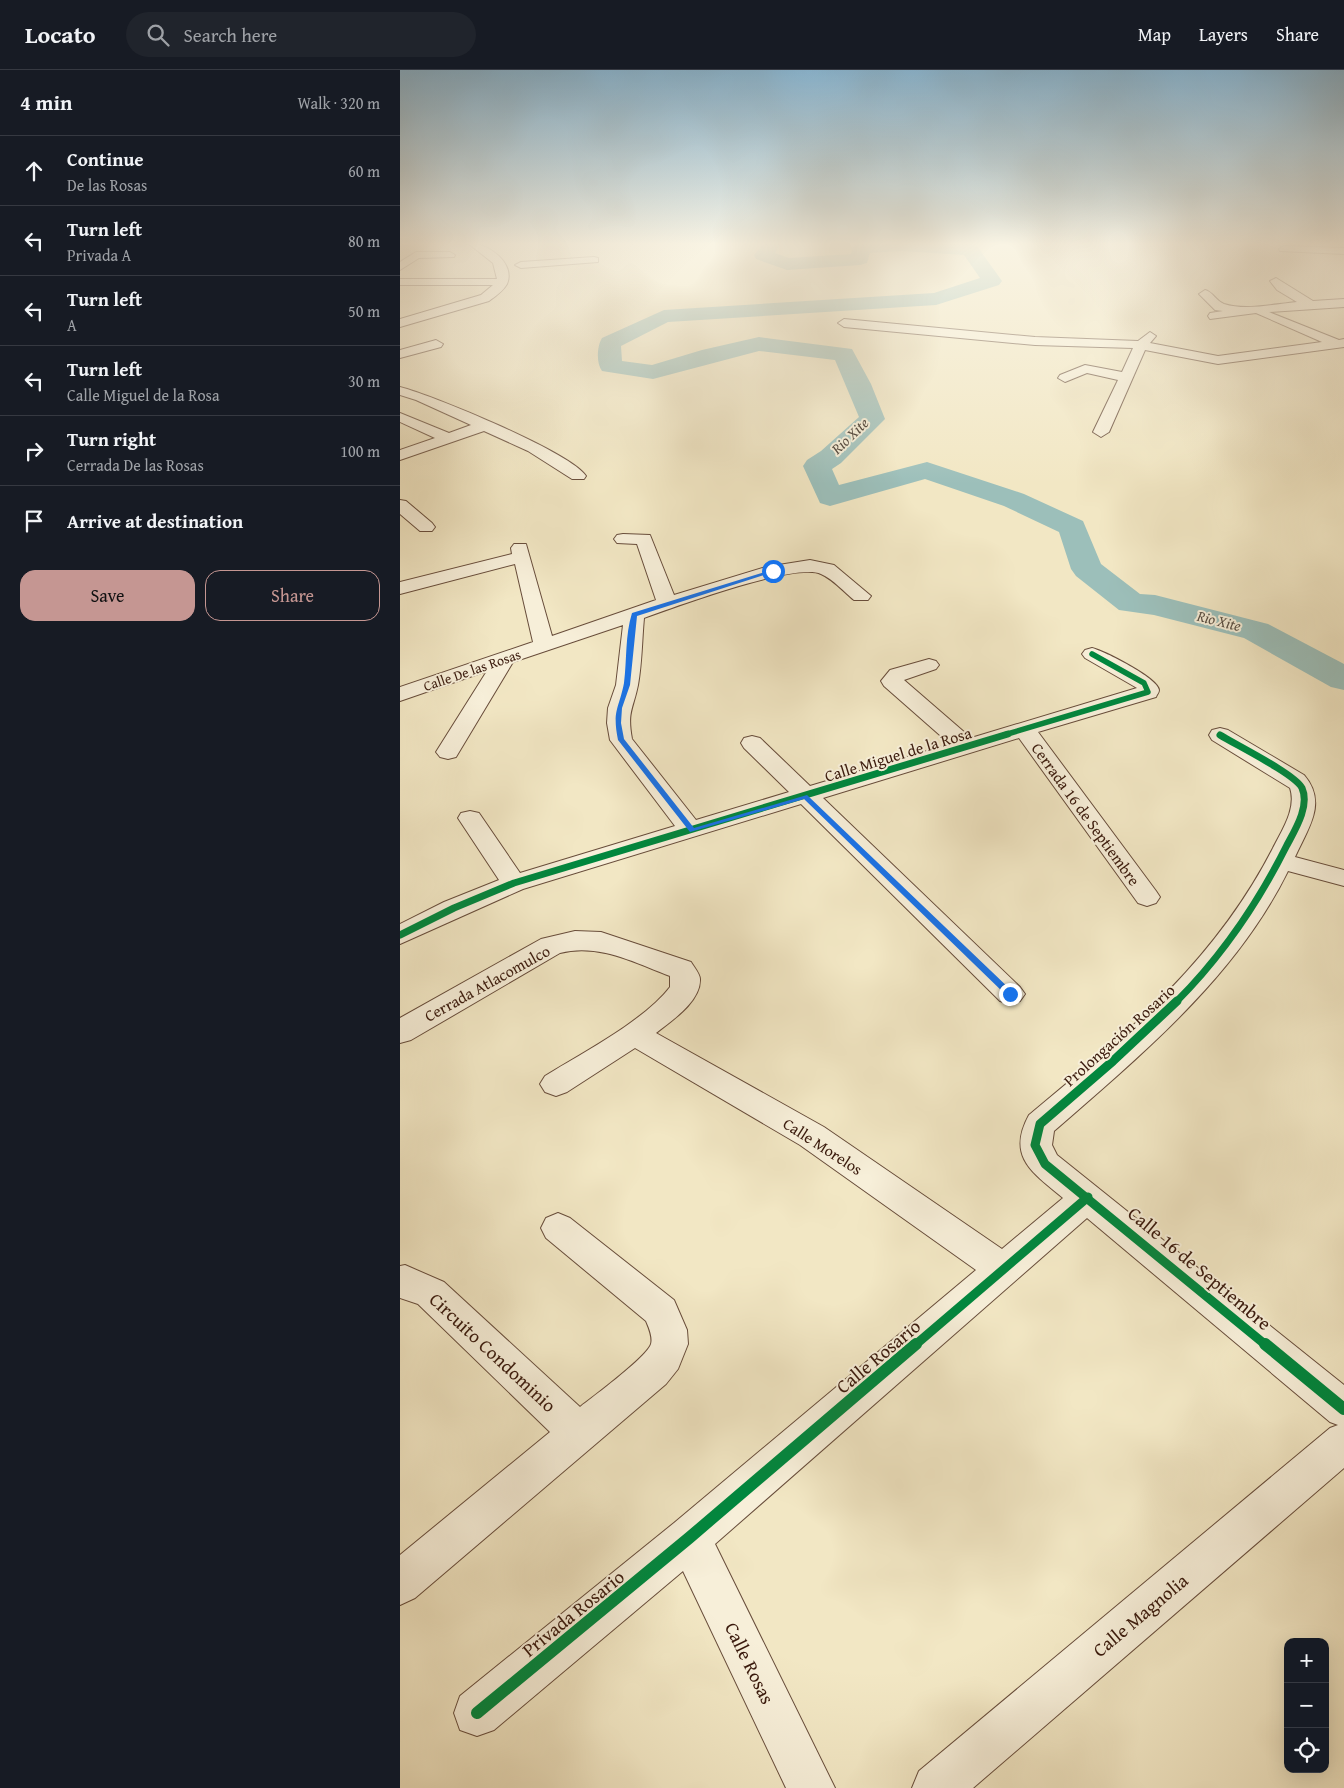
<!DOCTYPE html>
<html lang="en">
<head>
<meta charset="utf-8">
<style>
	:root { --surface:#171b24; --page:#20242c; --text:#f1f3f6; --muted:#9ea1a6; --line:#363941; --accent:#c59692 }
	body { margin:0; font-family:"Gentium Book Plus",serif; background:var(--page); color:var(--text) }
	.controls { position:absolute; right:15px; bottom:15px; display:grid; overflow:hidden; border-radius:10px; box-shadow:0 5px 20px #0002 }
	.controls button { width:45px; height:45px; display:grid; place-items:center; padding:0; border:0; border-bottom:1px solid var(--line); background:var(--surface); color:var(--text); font:25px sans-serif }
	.stop { position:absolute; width:15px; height:15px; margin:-11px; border:4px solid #1a73e8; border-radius:50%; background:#fff }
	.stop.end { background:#1a73e8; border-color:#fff; box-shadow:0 1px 5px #0008 }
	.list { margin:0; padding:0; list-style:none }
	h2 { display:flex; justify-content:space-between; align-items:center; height:65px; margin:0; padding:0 20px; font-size:21px }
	h2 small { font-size:16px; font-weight:400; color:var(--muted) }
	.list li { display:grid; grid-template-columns:32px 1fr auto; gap:15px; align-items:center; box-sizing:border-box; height:70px; padding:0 20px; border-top:1px solid var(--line) }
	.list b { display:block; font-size:19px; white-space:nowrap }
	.list p { margin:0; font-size:16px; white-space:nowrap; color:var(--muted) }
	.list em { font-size:16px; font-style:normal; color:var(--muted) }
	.actions { display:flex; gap:10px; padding:15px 20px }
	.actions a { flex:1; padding:11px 0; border:1px solid var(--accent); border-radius:15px; text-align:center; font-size:18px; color:var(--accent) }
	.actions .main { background:var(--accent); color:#111 }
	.icon { flex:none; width:28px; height:28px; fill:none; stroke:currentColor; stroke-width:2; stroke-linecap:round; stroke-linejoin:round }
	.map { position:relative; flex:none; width:944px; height:1718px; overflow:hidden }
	header { display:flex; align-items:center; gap:30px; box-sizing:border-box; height:70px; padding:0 25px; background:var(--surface); border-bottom:1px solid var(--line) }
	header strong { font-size:24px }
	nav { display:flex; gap:28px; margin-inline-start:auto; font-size:18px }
	.search { width:350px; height:45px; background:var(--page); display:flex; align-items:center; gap:12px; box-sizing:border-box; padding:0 18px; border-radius:28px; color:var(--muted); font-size:19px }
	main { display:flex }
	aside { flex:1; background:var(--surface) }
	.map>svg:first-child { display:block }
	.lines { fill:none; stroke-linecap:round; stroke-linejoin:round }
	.river { fill:#9cbfba; fill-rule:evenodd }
	.minor-casing { stroke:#684d3b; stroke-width:2 }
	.minor { fill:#f7efd9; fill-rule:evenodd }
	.cycleway-far3-casing { stroke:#f7efd9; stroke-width:8 }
	.cycleway-far2-casing { stroke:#f7efd9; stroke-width:10 }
	.cycleway-far1-casing { stroke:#f7efd9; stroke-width:12 }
	.cycleway-casing { stroke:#f7efd9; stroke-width:15 }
	.cycleway-far3 { stroke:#00873e; stroke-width:5.5 }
	.cycleway-far2 { stroke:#00873e; stroke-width:7 }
	.cycleway-far1 { stroke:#00873e; stroke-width:9 }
	.cycleway { stroke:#00873e; stroke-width:12 }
	.route { fill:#1a73e8 }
	.labels { text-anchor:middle; stroke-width:4; stroke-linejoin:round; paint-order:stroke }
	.far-street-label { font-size:14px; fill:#3a1a0d; stroke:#f7efd9 }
	.far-water-label { font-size:15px; font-style:italic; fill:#574c41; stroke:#f7efd9 }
	.street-label { font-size:16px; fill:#3a1a0d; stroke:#f7efd9 }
	.near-street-label { font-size:19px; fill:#3a1a0d; stroke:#f7efd9 }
</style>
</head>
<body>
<header>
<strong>Locato</strong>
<div class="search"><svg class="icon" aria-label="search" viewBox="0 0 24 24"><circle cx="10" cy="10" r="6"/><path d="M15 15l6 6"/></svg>Search here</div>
<nav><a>Map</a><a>Layers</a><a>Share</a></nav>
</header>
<main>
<aside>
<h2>4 min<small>Walk · 320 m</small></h2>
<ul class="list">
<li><svg class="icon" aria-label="ahead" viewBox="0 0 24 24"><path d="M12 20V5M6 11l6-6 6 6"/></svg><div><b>Continue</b><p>De las Rosas</p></div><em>60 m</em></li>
<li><svg class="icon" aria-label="left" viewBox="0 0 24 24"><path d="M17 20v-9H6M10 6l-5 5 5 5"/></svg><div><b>Turn left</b><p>Privada A</p></div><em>80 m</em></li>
<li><svg class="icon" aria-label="left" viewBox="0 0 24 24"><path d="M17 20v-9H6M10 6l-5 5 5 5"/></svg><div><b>Turn left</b><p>A</p></div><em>50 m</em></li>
<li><svg class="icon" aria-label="left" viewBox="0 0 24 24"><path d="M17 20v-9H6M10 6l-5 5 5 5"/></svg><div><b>Turn left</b><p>Calle Miguel de la Rosa</p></div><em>30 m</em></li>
<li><svg class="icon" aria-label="right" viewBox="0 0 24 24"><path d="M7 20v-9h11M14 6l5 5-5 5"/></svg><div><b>Turn right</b><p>Cerrada De las Rosas</p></div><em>100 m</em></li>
<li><svg class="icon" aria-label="arrive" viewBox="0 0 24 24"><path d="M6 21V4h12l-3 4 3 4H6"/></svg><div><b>Arrive at destination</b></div></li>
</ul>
<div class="actions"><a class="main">Save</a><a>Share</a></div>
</aside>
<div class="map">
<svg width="944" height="1718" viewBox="0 0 944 1718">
	<rect width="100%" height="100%" fill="#f2e7c4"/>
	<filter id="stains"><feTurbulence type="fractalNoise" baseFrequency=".004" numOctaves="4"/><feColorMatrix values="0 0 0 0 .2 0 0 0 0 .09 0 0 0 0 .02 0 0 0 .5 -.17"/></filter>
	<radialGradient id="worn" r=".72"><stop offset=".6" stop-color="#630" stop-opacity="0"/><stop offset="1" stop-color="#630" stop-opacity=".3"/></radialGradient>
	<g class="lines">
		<path class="river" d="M363,174H381L375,183L389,188L451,184L452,178L457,174H570L577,176L602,211L599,215L536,235L268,252L221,276L222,291L252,295L302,280L359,267L452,279L471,314L485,349L441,393L432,399L439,415L527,392L624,424L683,451L701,494L740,524L755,525L868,554L944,594V620L931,617L844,568L754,545L719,540L676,506L671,499L659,462L604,436L525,409L430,436L420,433L403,396L407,390L421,381L459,347L435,290L359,281L253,309L202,301C196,293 197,276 202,268L264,240L534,223L580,208L564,185L501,181L470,183L467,193L460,195L387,200L356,189L354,185Z"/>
		<defs>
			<g id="minor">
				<path d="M69,174C87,172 116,193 107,214C103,221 96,226 89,231L0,257V249L81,225L93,215H0V209H97L93,193Z"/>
				<path d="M884,176L944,178V184L880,181L879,179Z"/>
				<path d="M50,182L55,185L54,187L19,188L0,200V192L16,182Z"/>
				<path d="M194,187L198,188V192L121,198L115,195L121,192Z"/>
				<path d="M876,208L913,231L944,229V237L869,242L939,270L944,269V277L818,294L745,280L709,362L701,367L693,362L718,310L687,303L665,312L658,308L660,305L685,295L722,302L733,278L635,275L444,257L438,253L444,249L635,267L738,271L750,262L756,266L750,273L818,286L922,272L856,243L810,249L808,246L810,243L823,241L815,240L799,224L805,220C813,222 816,231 824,234C846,241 874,234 897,232L877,220L870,211Z"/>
				<path d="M36,270L43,274L41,277L0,288V280Z"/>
				<path d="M0,317C32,325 170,382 186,406L184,409H172L128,381L84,361L0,390V380L35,368L0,352V343L49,363L71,355L16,330L0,325Z"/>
				<path d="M0,430L6,431L32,453L35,457L32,461H20L0,444Z"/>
				<path d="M223,464L250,465L274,525L366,497L410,490L434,495L471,526L468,530H454C444,522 433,509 421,504C396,492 274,537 244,548C242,569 242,593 238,615C233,640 227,641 232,669L296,750L389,722L344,678L341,673L344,668L352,666L360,668L410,716L550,674L484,616L481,611L490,600L529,589L536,591L539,595L536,599L504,610L571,668L737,618L685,588L682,584L685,580L692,578C704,581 758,608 759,620C759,623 757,624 756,627L638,662L756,821L760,827L756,833L747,836L738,833L619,668L423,728L620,917L625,924L620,931L610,934L600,931L401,734L123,819L0,874V854L44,832L99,810L58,748L61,743L70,741L79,743L120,803L275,756L210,670L207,653L208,638L216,615L223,555L113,592L56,687L48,689L40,687L36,682L87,601L0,631V617L133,572L115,494L0,524V512L112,484L111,478L114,474H126L152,566L256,530L237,474L217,473L214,469L217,465Z"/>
				<path d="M820,658L828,660L904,705C928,733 908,758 895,787L944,800V816L888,801C836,907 741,985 654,1061L652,1075L657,1085L944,1315V1398L573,1718H512L519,1701L930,1358L938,1355L930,1352L687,1148L315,1474L435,1718H386L283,1501L94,1660L77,1666L60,1660L54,1643L60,1626L274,1453L576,1200L400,1075L235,978L167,1022L156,1026L145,1022L140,1014L145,1006C182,983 244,951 270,917V906C235,893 199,873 160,883L11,970L0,973V948L141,869L175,861L201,862L291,892C294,897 300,904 300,909C301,932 271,951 256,963L424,1057L602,1179L663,1128C633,1103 606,1087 629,1045C726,964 814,893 873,778C882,760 897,738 890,718L812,670L809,665L812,660Z"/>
				<path d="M158,1143L170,1148L274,1230L287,1260L288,1274L278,1299L266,1314L15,1528L0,1535V1485L150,1362L18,1234L0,1228V1196L5,1195L44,1212L180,1337C194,1326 247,1287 251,1274C253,1267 249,1258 246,1251L146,1168L141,1158L146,1148Z"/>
			</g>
		</defs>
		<use href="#minor" class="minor-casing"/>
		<use href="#minor" class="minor"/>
		<defs>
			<path id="cycleway-far3" d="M604,665L748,622L744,613L692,584"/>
			<g id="cycleway-far2">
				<path d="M0,865L54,838L114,813L608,664"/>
				<path d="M776,932C822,886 858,833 887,775C895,760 910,736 902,718C895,704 836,675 820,665"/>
			</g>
			<g id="cycleway-far1">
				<path d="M777,931L713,991L640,1054L635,1075L645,1094L867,1276"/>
				<path d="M514,1276L688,1127"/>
			</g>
			<g id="cycleway">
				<path d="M865,1274L944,1339"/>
				<path d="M77,1643L289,1468L516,1274"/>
			</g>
		</defs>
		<use href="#cycleway-far3" class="cycleway-far3-casing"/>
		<use href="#cycleway-far2" class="cycleway-far2-casing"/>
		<use href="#cycleway-far1" class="cycleway-far1-casing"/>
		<use href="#cycleway" class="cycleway-casing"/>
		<use href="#cycleway-far3" class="cycleway-far3"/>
		<use href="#cycleway-far2" class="cycleway-far2"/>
		<use href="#cycleway-far1" class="cycleway-far1"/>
		<use href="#cycleway" class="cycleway"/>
	</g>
	<linearGradient id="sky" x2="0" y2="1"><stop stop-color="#89b8d6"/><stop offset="0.42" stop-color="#f9f4e4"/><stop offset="1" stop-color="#f9f4e4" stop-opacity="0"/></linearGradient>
	<rect width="944" height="414" fill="url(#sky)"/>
	<path class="route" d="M371,500L376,501L237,546L230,615L222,638L221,653L224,669L294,758L407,725L613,922V926H607L404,729L290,762L218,670C212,640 219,639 224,613C227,590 225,565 232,543Z"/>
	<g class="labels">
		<g class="far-street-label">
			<text transform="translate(72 600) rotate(-19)" y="5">Calle De las Rosas</text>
		</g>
		<g class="far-water-label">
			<text transform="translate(450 366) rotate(-44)" y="5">Rio Xite</text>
			<text transform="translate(819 551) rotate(14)" y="5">Rio Xite</text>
		</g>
		<g class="street-label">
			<text transform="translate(498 684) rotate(-17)" y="6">Calle Miguel de la Rosa</text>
			<text transform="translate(686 744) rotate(54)" y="6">Cerrada 16 de Septiembre</text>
			<text transform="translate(87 913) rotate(-29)" y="6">Cerrada Atlacomulco</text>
			<text transform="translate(719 965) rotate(-42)" y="6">Prolongación Rosario</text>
			<text transform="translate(423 1076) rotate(33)" y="6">Calle Morelos</text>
		</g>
		<g class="near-street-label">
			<text transform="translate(800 1198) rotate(40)" y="7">Calle 16 de Septiembre</text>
			<text transform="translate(93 1282) rotate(43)" y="7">Circuito Condominio</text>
			<text transform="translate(478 1286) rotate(-40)" y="7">Calle Rosario</text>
			<text transform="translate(173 1543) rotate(-39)" y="7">Privada Rosario</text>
			<text transform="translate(740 1545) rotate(-40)" y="7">Calle Magnolia</text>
			<text transform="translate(350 1593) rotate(64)" y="7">Calle Rosas</text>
		</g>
	</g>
	<rect width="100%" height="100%" filter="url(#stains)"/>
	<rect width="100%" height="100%" fill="url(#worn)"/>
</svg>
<div class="controls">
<button>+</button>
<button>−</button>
<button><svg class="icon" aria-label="locate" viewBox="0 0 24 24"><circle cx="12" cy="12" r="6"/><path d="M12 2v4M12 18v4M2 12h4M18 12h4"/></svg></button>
</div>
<div class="stop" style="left:373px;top:501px"></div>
<div class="stop end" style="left:610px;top:924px"></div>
</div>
</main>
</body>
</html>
